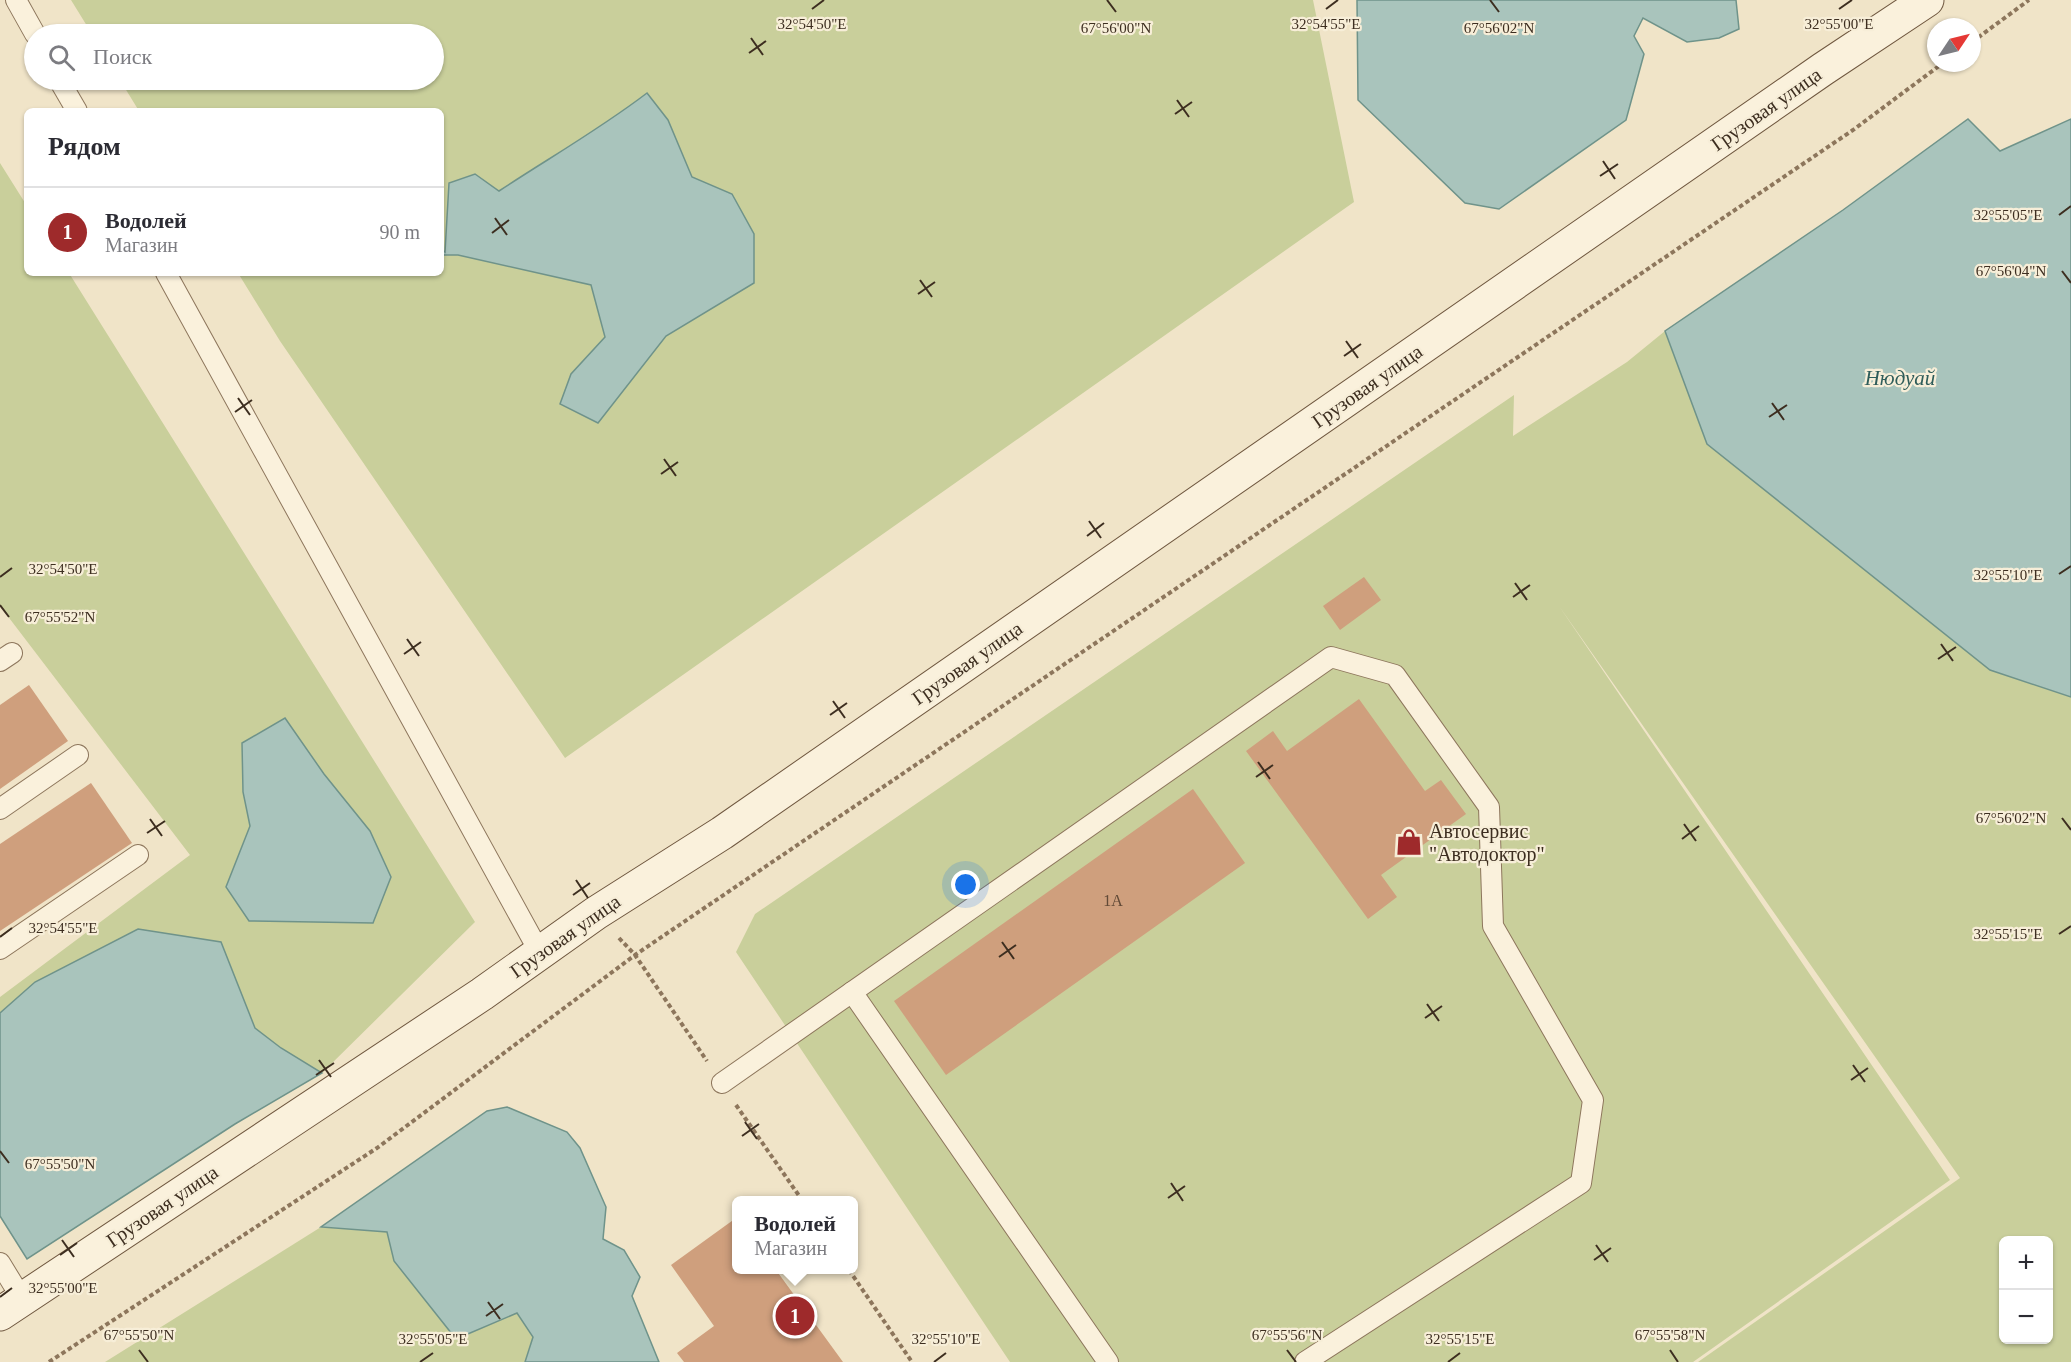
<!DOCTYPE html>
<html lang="ru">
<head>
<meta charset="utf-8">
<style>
	:root { --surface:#fff; --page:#f2f2f3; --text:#2b2b33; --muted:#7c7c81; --line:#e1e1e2; --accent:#9e2a2b }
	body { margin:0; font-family:Georgia,serif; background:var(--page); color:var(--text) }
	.controls { position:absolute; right:18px; bottom:18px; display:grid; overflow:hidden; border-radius:9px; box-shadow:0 2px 4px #0004 }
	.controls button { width:54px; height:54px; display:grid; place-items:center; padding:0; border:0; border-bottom:2px solid var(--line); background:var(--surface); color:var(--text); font:30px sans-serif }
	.compass { position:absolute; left:1927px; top:18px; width:54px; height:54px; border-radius:50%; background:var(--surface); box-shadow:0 2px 4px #0004; rotate:55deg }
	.you { position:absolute; left:966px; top:885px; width:21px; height:21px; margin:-15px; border:4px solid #fff; border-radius:50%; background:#1a73e8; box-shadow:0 0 0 9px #1a73e833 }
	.badge { display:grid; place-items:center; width:39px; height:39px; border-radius:50%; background:var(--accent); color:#fff; font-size:20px; font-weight:700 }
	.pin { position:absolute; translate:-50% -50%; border:3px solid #fff; box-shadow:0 2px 6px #0006 }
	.popup { position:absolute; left:732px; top:1196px; width:126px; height:78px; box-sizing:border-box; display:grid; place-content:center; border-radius:9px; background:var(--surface); filter:drop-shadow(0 2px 4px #0005); font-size:20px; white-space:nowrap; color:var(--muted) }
	.popup b { font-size:22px; color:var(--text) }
	.popup::after { content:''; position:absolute; left:50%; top:100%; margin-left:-12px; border:12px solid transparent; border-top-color:var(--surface) }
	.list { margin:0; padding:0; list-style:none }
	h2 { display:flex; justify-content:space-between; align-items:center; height:78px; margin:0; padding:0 24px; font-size:26px }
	h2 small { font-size:20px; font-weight:400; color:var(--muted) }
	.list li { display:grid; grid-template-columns:39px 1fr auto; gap:18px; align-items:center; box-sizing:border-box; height:90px; padding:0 24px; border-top:2px solid var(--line) }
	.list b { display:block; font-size:22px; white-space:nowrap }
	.list p { margin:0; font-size:20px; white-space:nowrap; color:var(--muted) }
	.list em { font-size:20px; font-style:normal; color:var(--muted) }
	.icon { flex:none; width:33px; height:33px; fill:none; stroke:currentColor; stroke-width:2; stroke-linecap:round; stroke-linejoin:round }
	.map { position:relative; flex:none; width:2071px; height:1362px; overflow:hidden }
	.search { position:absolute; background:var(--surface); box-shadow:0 2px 4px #0004; left:24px; top:24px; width:420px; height:66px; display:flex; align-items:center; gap:15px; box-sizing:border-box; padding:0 21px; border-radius:33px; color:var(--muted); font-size:22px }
	.panel { position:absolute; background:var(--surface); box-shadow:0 2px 4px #0004; left:24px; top:108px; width:420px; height:168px; border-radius:9px }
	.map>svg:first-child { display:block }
	.green { fill:#c9cf9b; fill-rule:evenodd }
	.water { fill:#a9c4bc; stroke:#6f938a; stroke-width:1.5 }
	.building { fill:#cf9f7d }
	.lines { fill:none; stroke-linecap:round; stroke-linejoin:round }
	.service-casing { stroke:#8d765c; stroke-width:22 }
	.secondary-casing { stroke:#6f573f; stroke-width:35 }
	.path { stroke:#8d765c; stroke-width:4; stroke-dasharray:4.5 3; stroke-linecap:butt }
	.service { stroke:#faf1dc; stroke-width:20 }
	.secondary { stroke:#faf1dc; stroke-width:33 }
	.ticks { fill:none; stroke:#3d2e20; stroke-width:2 }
	.labels { text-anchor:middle; stroke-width:4.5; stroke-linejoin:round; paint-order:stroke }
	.number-label { font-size:16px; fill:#624a37 }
	.street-label { font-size:20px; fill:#3d2e20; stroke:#f7eed8 }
	.poi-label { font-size:20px; fill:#3d2e20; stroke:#f7eed8; text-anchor:start }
	.water-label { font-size:21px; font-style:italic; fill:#2f5d5a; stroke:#f7eed8 }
	.ticks-label { font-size:15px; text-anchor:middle; fill:#3d2e20; stroke:#f7eed8; stroke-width:4.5; stroke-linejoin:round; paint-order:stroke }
</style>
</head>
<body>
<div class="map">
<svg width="2071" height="1362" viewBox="0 0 2071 1362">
	<rect width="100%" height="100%" fill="#f0e4c8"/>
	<g class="green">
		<path d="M71,0H1313L1354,202L565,758L280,341L238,273H441V111H139L120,80H434V34H92Z"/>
		<path d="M0,163L27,206V273H69L475,922L322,1073L281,1048L255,1028L0,1214V997L190,855L0,606Z"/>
		<path d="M1665,331L1707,444L1990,670L2071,697V1362H1698L1960,1178L1559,606L1950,1180L1693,1362H1010L736,952L755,914L1514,395L1513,436L1627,362ZM2004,1240H2048V1340H2004Z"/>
		<path d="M321,1227L387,1232L394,1261L517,1313L534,1337L525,1362H105Z"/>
	</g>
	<g class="water">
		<path d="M1357,0H1736L1739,29L1719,38L1687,42L1643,18L1634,36L1644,54L1626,120L1499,209L1465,203L1358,100Z"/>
		<path d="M647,93L668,120L692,177L732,194L754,234V283L666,336L598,423L560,404L571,374L605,337L591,285L458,255H441V249L445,252L449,183L475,174L499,191C549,158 600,129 647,93Z"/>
		<path d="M1968,119L2000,151L2071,119V697L1990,670L1707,444L1665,331L1843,210Z"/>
		<path d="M285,718L324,774L370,831L391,877L373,923L249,921L226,887L250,826L243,792L242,743Z"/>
		<path d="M138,929L221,942L255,1028L281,1048L322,1073L235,1124L27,1259L0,1216V1013L35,982Z"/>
		<path d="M507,1107L567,1132L580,1148L606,1207L603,1239L624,1250L640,1277L632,1296L659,1362H525L533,1337L517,1313L456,1339L394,1261L387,1232L321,1227L487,1111Z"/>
	</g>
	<g class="building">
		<path d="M1364,577L1381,600L1340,630L1323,606Z"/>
		<path d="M29,685L68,741L0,789V705Z"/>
		<path d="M1359,699L1425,791L1441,780L1466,814L1381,875L1397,897L1368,919L1246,751L1273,731L1287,751Z"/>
		<path d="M91,783L132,843L0,931V844Z"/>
		<path d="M1193,789L1245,863L946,1075L894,1001Z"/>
		<path d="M736,1218V1270H776L843,1362H684L677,1353L714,1326L671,1265Z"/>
	</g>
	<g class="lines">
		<defs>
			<g id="service">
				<path d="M16,0L35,34"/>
				<path d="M59,80L77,111"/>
				<path d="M166,273L540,953"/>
				<path d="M0,661L12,653"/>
				<path d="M0,809L78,755"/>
				<path d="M0,949L138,855"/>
				<path d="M852,992L1108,1362"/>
				<path d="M722,1083L1331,657L1395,675L1489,807L1493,926L1593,1100L1581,1183L1305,1362"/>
				<path d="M0,1263L22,1299"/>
			</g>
			<path id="secondary" d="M0,1314L482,994L596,913L722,833L1823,69L1927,0"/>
		</defs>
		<use href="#service" class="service-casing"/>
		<use href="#secondary" class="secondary-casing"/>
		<g class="path">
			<path d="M1972,42L2029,0"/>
			<path d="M619,938L635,955L707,1061"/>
			<path d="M736,1105L802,1200"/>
			<path d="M849,1270L912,1362"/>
			<path d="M49,1362L377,1148L635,955L1853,130L1943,63"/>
		</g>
		<use href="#service" class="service"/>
		<use href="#secondary" class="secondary"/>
	</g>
	<path class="ticks" d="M1107,0L1116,12M1490,0L1499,12M812,9L824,0M1326,9L1338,0M1839,9L1852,0M751,38L763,55M749,53L766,41M1177,100L1189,117M1175,114L1192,102M1603,161L1615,179M1600,176L1618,164M2059,215L2071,206M495,218L507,235M492,233L509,220M2062,271L2071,283M920,280L932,297M918,294L935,282M1346,341L1358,358M1344,356L1361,344M238,398L250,415M1772,403L1784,420M235,412L252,400M1769,417L1787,405M664,459L676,476M661,474L678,462M1089,521L1101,538M1087,536L1104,523M2059,574L2071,566M0,577L12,568M1515,583L1527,600M1513,597L1530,585M0,605L9,617M407,639L419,656M1941,644L1953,661M404,654L421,642M1938,659L1956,647M833,701L845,718M830,715L847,703M1258,762L1270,779M1256,777L1273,765M2062,818L2071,830M150,819L162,836M1684,824L1696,841M147,833L165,821M1682,839L1699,826M576,880L588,898M573,895L590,883M2059,934L2071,926M0,937L12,928M1002,942L1014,959M999,957L1016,945M1427,1004L1439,1021M1425,1018L1442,1006M319,1060L331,1077M1853,1065L1865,1082M316,1075L334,1063M1851,1080L1868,1068M745,1122L757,1139M742,1136L759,1124M0,1151L9,1163M1171,1183L1183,1201M1168,1198L1185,1186M62,1240L74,1257M1596,1245L1608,1262M60,1255L77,1243M1594,1260L1611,1248M0,1297L12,1288M488,1302L500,1319M486,1316L503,1304M139,1350L148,1362M1287,1350L1296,1362M1670,1350L1678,1362M420,1362L433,1353M934,1362L946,1353M1448,1362L1460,1353"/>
	<defs>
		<symbol id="shop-bare" viewBox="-9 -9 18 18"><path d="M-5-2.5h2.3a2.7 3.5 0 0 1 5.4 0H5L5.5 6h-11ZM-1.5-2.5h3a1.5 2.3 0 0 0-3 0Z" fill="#9e2a2b" stroke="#f7eed8" stroke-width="2.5" paint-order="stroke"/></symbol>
	</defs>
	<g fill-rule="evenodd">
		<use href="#shop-bare" x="1390" y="823" width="38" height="38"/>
	</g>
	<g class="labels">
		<g class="number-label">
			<text x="1113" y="906">1А</text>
		</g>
		<g class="street-label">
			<text transform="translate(1766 109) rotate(-35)" y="7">Грузовая улица</text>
			<text transform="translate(1367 386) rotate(-35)" y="7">Грузовая улица</text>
			<text transform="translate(967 663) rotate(-35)" y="7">Грузовая улица</text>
			<text transform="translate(565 936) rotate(-35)" y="7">Грузовая улица</text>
			<text transform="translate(162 1206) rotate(-34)" y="7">Грузовая улица</text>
		</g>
		<g class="poi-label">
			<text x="1429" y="838">Автосервис<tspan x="1429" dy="23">"Автодоктор"</tspan></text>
		</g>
		<g class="water-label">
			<text x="1900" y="385">Нюдуай</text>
		</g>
	</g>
	<g class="ticks-label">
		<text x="812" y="29">32°54'50"E</text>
		<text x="1326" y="29">32°54'55"E</text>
		<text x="1839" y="29">32°55'00"E</text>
		<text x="1116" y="33">67°56'00"N</text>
		<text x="1499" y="33">67°56'02"N</text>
		<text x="2008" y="220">32°55'05"E</text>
		<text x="2011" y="276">67°56'04"N</text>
		<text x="63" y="574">32°54'50"E</text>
		<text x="2008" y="580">32°55'10"E</text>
		<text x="60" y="622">67°55'52"N</text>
		<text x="2011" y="823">67°56'02"N</text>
		<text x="63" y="933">32°54'55"E</text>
		<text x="2008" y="939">32°55'15"E</text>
		<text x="60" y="1169">67°55'50"N</text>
		<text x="63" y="1293">32°55'00"E</text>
		<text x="139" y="1340">67°55'50"N</text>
		<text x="1287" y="1340">67°55'56"N</text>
		<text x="1670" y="1340">67°55'58"N</text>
		<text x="433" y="1344">32°55'05"E</text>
		<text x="946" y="1344">32°55'10"E</text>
		<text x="1460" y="1344">32°55'15"E</text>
	</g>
</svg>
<div class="controls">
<button>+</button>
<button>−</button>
</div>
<svg class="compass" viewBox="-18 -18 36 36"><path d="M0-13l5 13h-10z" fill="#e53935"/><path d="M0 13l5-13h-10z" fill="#7c7c81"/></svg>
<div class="you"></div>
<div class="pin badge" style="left:795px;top:1316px">1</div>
<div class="popup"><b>Водолей</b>Магазин</div>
<div class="search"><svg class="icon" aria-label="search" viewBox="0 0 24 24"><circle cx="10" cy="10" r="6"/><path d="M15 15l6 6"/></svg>Поиск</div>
<section class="panel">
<h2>Рядом<small></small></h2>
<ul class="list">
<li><span class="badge">1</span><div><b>Водолей</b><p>Магазин</p></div><em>90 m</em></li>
</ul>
</section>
</div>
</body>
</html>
